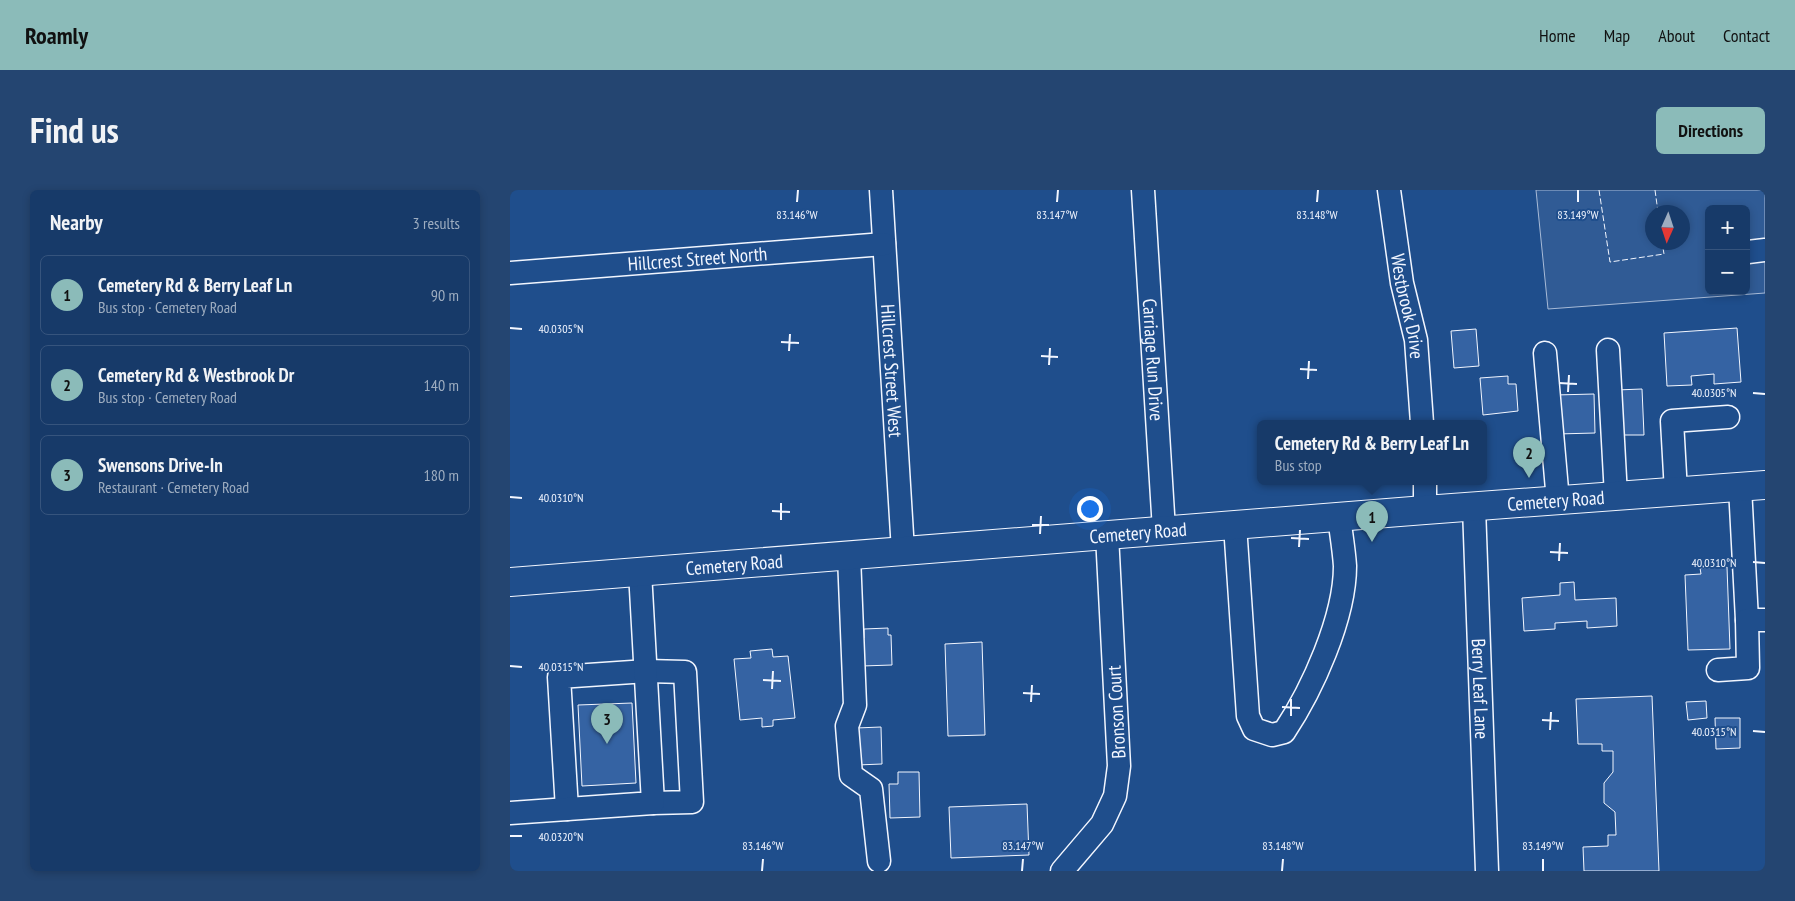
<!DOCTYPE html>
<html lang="en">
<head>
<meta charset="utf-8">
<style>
	:root { --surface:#173a69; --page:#244571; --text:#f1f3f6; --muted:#9eadc0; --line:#36547d; --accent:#8bbbb9 }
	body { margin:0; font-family:"PT Sans Narrow",sans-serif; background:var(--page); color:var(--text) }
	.controls { position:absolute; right:15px; top:15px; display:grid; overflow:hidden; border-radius:8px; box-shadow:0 2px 8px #0003 }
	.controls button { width:45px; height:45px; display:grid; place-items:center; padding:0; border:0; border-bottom:1px solid var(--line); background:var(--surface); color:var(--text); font:25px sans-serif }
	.compass { position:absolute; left:1135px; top:15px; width:45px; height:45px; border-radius:50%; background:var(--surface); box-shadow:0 2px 8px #0003; rotate:183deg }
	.you { position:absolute; left:579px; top:318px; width:18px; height:18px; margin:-12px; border:4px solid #fff; border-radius:50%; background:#1a73e8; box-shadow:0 0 0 8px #1a73e833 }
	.badge { display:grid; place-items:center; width:32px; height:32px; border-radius:50%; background:var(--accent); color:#111; font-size:16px; font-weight:700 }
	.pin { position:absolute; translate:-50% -41px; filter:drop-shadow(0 1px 2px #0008) }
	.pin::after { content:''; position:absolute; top:26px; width:18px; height:15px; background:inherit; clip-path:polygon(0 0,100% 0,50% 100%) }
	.popup { position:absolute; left:747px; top:230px; width:230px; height:65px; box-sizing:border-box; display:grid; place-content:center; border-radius:8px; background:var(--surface); filter:drop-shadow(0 1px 4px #0005); font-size:16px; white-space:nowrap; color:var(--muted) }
	.popup b { font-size:19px; color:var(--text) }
	.popup::after { content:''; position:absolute; left:50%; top:100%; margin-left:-10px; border:10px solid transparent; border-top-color:var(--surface) }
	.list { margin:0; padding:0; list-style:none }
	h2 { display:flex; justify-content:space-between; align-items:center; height:65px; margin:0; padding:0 20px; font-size:21px }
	h2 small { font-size:16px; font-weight:400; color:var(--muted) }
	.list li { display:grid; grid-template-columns:32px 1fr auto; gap:15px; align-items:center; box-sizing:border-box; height:80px; margin:0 10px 10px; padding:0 10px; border:1px solid var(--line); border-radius:8px }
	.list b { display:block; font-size:19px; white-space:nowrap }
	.list p { margin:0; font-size:16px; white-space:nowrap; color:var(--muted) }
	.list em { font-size:16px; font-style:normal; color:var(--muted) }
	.map { position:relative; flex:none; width:1255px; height:681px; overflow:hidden; border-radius:8px }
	header { display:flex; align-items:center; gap:30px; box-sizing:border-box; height:70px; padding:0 25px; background:var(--accent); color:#111 }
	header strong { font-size:24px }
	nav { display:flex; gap:28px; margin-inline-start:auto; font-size:18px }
	.intro { display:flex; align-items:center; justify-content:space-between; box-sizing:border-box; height:120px; padding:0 30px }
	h1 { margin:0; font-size:35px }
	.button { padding:12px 22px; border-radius:8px; background:var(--accent); color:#111; font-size:18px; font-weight:700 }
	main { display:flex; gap:30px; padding:0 30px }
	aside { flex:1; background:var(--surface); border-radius:8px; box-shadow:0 2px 8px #0003 }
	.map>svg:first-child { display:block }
	.green { fill:#305b95; stroke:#a8bbd7; fill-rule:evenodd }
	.building { fill:#3563a3; stroke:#f2f6ff }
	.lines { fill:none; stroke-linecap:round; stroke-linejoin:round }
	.minor-casing { stroke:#f2f6ff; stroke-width:25 }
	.major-casing { stroke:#f2f6ff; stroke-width:30 }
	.minor { stroke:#1f4e8c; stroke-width:22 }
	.major { stroke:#1f4e8c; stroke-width:28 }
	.fence { stroke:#f2f6ff; stroke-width:1; stroke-dasharray:6 2.5; stroke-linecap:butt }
	.ticks { fill:none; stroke:#f2f6ff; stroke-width:2 }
	.labels { text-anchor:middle; stroke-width:4; stroke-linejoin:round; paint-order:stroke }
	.street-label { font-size:19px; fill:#f2f6ff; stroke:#1f4e8c }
	.ticks-label { font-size:12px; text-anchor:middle; fill:#f2f6ff; stroke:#1f4e8c; stroke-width:4; stroke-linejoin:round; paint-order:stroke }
</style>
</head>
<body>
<header>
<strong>Roamly</strong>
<nav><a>Home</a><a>Map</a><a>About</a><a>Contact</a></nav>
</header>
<div class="intro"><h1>Find us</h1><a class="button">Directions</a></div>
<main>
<aside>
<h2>Nearby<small>3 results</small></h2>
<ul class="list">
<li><span class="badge">1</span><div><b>Cemetery Rd &amp; Berry Leaf Ln</b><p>Bus stop · Cemetery Road</p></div><em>90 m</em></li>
<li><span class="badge">2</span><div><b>Cemetery Rd &amp; Westbrook Dr</b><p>Bus stop · Cemetery Road</p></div><em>140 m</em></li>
<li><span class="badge">3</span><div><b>Swensons Drive-In</b><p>Restaurant · Cemetery Road</p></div><em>180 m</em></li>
</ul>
</aside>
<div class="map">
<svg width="1255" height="681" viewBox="0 0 1255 681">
	<rect width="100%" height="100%" fill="#1f4e8c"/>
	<path class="green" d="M1026,0H1255V103L1038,119ZM1199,19H1236V101H1199ZM1142,22H1172V52H1142Z"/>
	<g class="building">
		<path d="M1227,138L1231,192L1204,194V184L1181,186L1182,195L1157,196L1154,143Z"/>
		<path d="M966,139L969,176L944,178L941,141Z"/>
		<path d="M998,186V194H1006L1008,221L973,225L970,188Z"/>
		<path d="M1132,199L1134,245H1107L1106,200Z"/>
		<path d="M1084,204L1085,243L1047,244L1045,205Z"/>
		<path d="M1217,377L1220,459L1178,460L1175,385L1191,384L1190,378Z"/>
		<path d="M1064,392L1065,410L1106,408L1107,436L1077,438V431L1045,433V439L1014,441L1012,408L1050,405V393Z"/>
		<path d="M378,438V445H381L382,475L352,476V448H354V439Z"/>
		<path d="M472,452L475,545L438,546L435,454Z"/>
		<path d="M262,459L263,467L278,466L285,528L263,530V536L252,537V528L230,530L224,469L241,468L240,461Z"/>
		<path d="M1142,506L1149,681H1074L1073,657L1098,656V645H1106L1105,622L1094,613V593L1103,582V561H1092V554H1068L1066,509Z"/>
		<path d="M1196,511L1197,528L1178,530L1176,512Z"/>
		<path d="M122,513L126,593L72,596L68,515Z"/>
		<path d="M1205,528H1230V558L1206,559Z"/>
		<path d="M371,537L372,574L347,575L346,538Z"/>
		<path d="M388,582H409L410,627L380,628L379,594H388Z"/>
		<path d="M517,614L519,665L441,668L439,617Z"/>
	</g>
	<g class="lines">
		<defs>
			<g id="minor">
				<path id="s1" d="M371,0L393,361"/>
				<path id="s2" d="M633,0L654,340"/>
				<path id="s3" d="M879,0L892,93L906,150L912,233"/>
				<path d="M1238,62L1255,60"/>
				<path id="s4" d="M0,83L374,54"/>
				<path d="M1098,160L1106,306"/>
				<path d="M1035,163L1048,311"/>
				<path d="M1230,297L1237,430"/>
				<path d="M1166,302L1162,231L1218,227"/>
				<path id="s5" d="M964,317L977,681"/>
				<path d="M915,320V291"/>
				<path d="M725,335L738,526L744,539L762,545L774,542C802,500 835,428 835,376C834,360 831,343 829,327"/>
				<path d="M339,366L345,515L337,536L341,585L361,599L369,671"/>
				<path d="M1208,480L1238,478L1237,430H1255"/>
				<path d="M57,619L49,487L137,481L175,482L182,612L143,613"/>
				<path d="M0,623L143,613L130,382"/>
				<path d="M552,681L592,634L605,606L609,576L597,345"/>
			</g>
			<g id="major">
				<path id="s6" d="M0,392L915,320L1255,295"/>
			</g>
		</defs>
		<use href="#minor" class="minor-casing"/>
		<use href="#major" class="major-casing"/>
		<use href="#minor" class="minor"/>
		<use href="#major" class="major"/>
		<g class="fence">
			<path d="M1089,0L1100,72L1154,64L1152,52"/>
			<path d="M1145,0L1148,22"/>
		</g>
	</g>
	<path class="ticks" d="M287,12L288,0M547,12L548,0M807,12L808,0M1068,12V0M0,138L12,139M271,152L289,153M279,161L280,144M531,166L548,167M539,175L540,158M790,179L807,180M798,189L799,171M1049,193L1067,194M1058,202L1059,185M1243,203L1255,204M0,307L12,308M262,321L280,322M271,330V313M522,335H539M530,344L531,326M781,348L799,349M789,357L790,340M1040,362L1058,363M1049,371L1050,353M1243,372L1255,373M0,476L12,477M253,490L271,491M262,499L263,481M513,503L530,504M521,512L522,495M772,517L790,518M781,526V509M1032,530L1049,531M1040,540L1041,522M1243,541L1255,542M0,646H12M252,681L253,669M512,681L513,669M772,681L773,669M1033,681V669"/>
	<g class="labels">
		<g class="street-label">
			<text dy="7" stroke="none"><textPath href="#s4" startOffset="188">Hillcrest Street North</textPath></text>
			<text dy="7" stroke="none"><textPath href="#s3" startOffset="118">Westbrook Drive</textPath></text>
			<text dy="7" stroke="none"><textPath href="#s2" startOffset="170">Carriage Run Drive</textPath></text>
			<text dy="7" stroke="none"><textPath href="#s1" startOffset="181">Hillcrest Street West</textPath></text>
			<text dy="7" stroke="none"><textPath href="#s6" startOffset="1049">Cemetery Road</textPath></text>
			<text dy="7" stroke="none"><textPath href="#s6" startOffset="630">Cemetery Road</textPath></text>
			<text dy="7" stroke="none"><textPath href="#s6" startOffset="225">Cemetery Road</textPath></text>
			<text dy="7" stroke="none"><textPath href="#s5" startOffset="182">Berry Leaf Lane</textPath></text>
			<text transform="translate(606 522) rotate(-93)" y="7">Bronson Court</text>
		</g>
	</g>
	<g class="ticks-label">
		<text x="287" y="29">83.146°W</text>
		<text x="547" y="29">83.147°W</text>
		<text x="807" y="29">83.148°W</text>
		<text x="1068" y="29">83.149°W</text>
		<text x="51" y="143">40.0305°N</text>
		<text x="1204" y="207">40.0305°N</text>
		<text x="51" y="312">40.0310°N</text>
		<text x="1204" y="377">40.0310°N</text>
		<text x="51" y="481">40.0315°N</text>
		<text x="1204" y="546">40.0315°N</text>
		<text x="51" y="651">40.0320°N</text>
		<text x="253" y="660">83.146°W</text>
		<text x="513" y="660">83.147°W</text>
		<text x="773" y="660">83.148°W</text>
		<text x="1033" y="660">83.149°W</text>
	</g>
</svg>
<div class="controls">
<button>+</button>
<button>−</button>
</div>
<svg class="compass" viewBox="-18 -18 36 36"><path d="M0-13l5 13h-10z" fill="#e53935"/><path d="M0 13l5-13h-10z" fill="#9eadc0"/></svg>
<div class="you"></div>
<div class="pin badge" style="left:862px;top:352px">1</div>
<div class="popup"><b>Cemetery Rd &amp; Berry Leaf Ln</b>Bus stop</div>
<div class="pin badge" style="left:1019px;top:288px">2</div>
<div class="pin badge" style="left:97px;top:554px">3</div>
</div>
</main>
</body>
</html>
